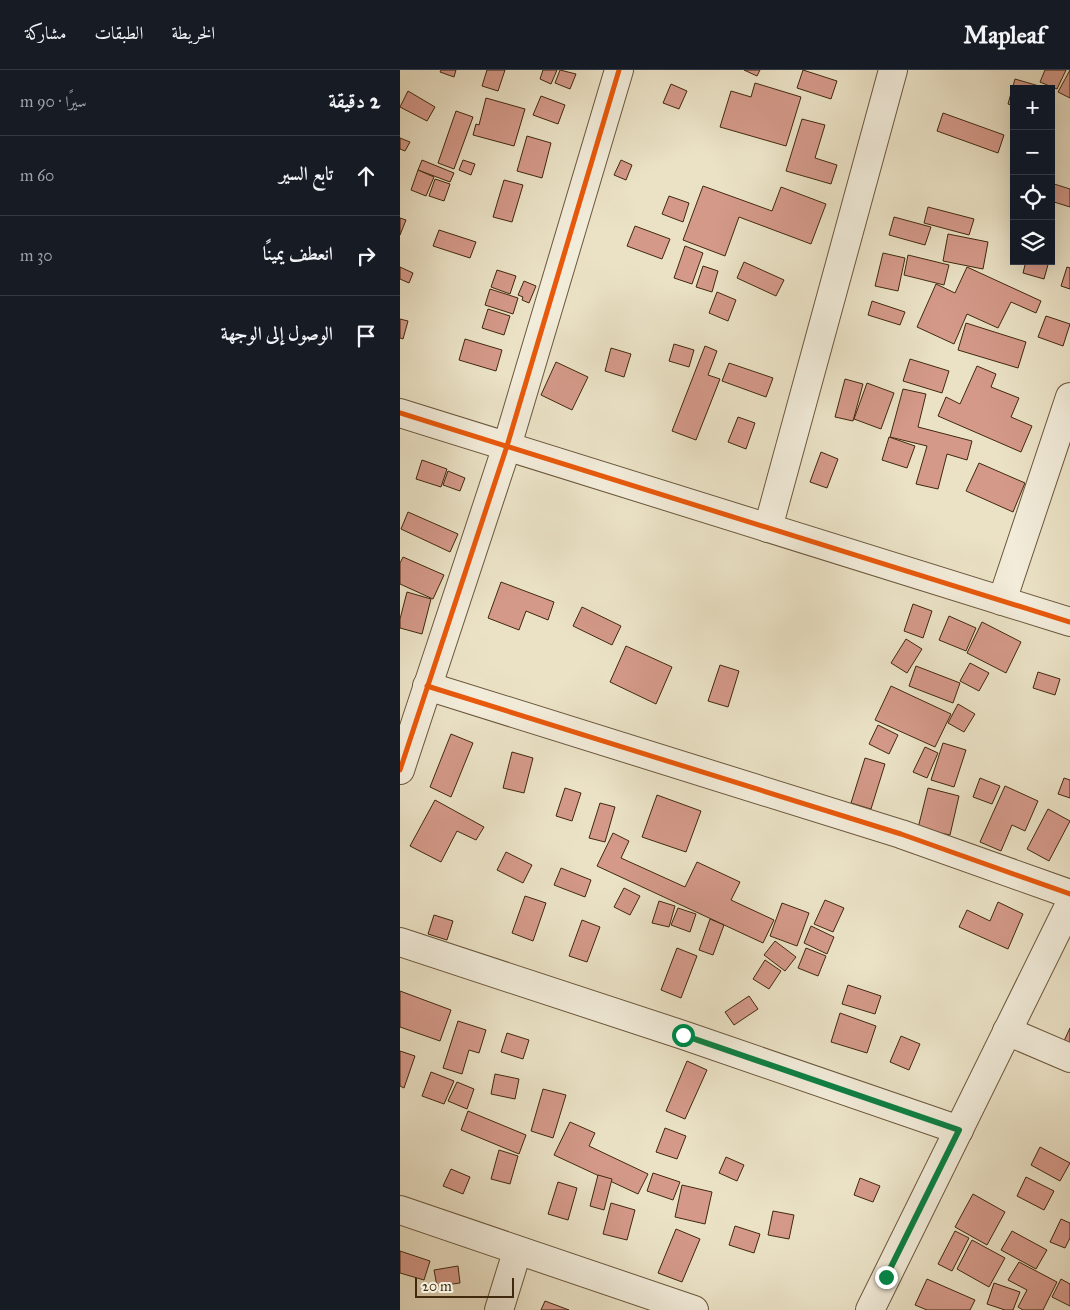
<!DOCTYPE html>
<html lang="ar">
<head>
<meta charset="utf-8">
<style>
	:root { --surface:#171b24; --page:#20242c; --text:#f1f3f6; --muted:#9ea1a6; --line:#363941 }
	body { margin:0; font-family:"IM FELL Great Primer",Amiri,serif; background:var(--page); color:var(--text); direction:rtl }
	.controls { position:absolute; right:15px; top:15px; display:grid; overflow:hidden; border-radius:0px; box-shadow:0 5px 20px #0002 }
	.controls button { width:45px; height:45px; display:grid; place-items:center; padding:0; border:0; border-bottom:1px solid var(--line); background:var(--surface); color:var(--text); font:25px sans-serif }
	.scale { position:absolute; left:15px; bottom:12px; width:99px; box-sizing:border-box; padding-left:5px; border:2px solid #40290d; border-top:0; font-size:14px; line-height:18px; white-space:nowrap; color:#40290d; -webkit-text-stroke:4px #f2ecda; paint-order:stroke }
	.stop { position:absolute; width:15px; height:15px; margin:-11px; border:4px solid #0b8043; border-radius:50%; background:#fff }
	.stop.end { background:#0b8043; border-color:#fff; box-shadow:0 1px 5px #0008 }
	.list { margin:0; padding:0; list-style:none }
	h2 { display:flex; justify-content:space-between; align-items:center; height:65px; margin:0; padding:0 20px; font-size:21px }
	h2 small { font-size:16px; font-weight:400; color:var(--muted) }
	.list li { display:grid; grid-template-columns:32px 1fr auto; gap:15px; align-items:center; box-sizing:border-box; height:80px; padding:0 20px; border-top:1px solid var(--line) }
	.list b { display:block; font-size:19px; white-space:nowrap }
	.list em { font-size:16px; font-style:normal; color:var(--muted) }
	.icon { flex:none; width:28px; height:28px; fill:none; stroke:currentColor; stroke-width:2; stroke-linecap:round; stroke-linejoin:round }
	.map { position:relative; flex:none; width:670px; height:1240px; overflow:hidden; direction:ltr }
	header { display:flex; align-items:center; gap:30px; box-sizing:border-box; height:70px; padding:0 25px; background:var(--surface); border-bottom:1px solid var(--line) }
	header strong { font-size:24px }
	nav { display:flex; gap:28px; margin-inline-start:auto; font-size:18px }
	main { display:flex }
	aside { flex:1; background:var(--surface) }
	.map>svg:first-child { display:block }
	.building { fill:#d49989; stroke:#40290d }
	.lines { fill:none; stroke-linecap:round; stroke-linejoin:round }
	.minor-casing { stroke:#6b573b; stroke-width:30 }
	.tertiary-casing { stroke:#6b573b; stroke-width:30 }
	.minor { stroke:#f2ecda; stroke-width:28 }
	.tertiary { stroke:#f2ecda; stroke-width:28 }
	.cycleway-casing { stroke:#f2ecda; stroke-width:8 }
	.cycleway { stroke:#e8590c; stroke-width:5 }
	.route { stroke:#0b8043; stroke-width:6 }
</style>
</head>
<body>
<header>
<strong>Mapleaf</strong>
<nav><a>الخريطة</a><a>الطبقات</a><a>مشاركة</a></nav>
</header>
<main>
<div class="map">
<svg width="670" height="1240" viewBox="0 0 670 1240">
	<rect width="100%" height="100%" fill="#ebe2c6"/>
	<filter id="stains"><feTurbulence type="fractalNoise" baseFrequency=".004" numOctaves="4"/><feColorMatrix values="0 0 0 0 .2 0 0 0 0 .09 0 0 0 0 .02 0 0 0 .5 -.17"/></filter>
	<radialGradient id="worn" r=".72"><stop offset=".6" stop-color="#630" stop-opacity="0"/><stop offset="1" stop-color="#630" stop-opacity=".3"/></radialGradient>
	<g class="building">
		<path d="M41,0H56L54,7L40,2Z"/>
		<path d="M87,0H105L98,21L82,16Z"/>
		<path d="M143,0H157L151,14L140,9Z"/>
		<path d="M160,0L176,4L170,19L155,13Z"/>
		<path d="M344,0H360L357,6Z"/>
		<path d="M403,0L437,11L431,29L397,18Z"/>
		<path d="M645,0H666L657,19L640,12Z"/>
		<path d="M670,0V28L658,22Z"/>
		<path d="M615,9L639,16L638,19H614V36L608,34Z"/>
		<path d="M355,13L401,27L386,76L320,57L331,21L351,27Z"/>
		<path d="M271,14L287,21L279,39L263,33Z"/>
		<path d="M8,21L35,37L27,51L0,37Z"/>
		<path d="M141,26L165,35L158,54L133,45Z"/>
		<path d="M86,28L125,39L114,76L73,65L76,54L79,55Z"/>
		<path d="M56,41L73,47L54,99L38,93Z"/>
		<path d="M543,43L604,65L598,83L537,61Z"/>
		<path d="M402,49L425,55L415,88L437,95L431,114L386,101Z"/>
		<path d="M127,66L151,73L142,108L117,101Z"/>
		<path d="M0,68L10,72L5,81L0,79Z"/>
		<path d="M22,90L54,103L50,112L18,100Z"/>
		<path d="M63,90L75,94L71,105L59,100Z"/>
		<path d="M221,90L232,95L226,110L214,105Z"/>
		<path d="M18,100L34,107L26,126L11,120Z"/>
		<path d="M35,109L50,114L44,131L29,126Z"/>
		<path d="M104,110L123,115L112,152L93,147Z"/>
		<path d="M651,113L670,119V137L651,131Z"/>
		<path d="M303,116L372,141L381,117L426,134L411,174L339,147L325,186L283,170Z"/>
		<path d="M269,126L289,133L283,152L262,144Z"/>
		<path d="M528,137L574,149L569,165L524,153Z"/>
		<path d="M494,147L531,157L525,175L489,165Z"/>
		<path d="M0,148L6,150L0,165Z"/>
		<path d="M235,156L270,169L262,189L227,176Z"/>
		<path d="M39,160L76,172L70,188L33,176Z"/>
		<path d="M548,164L588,172L583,199L543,191Z"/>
		<path d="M285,176L303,183L292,214L274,208Z"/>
		<path d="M483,183L505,188L498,221L475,216Z"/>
		<path d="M508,185L549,195L544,215L504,205Z"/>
		<path d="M626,191H649L644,209L623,203Z"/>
		<path d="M344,192L384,210L376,226L337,208Z"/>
		<path d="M303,196L318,201L312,222L296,217Z"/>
		<path d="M0,197L13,203L9,213L0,209Z"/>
		<path d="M567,197L641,231L636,243L611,232L598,258L567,244L554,274L517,257L536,214L555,223Z"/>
		<path d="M667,197L670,198V219L661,216Z"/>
		<path d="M97,200L116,206L110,224L91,217Z"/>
		<path d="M124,211L136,216L129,233L122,230L123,227L118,225Z"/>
		<path d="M90,219L118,228L113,244L85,235Z"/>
		<path d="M317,222L336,230L328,251L309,243Z"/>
		<path d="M472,231L505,242L500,255L468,245Z"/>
		<path d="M88,239L110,246L104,265L82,258Z"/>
		<path d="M646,246L670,254L663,276L638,267Z"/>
		<path d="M0,249L8,251L3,269L0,268Z"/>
		<path d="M566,253L626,272L618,298L558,280Z"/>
		<path d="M65,269L102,280L96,301L59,290Z"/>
		<path d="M274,274L294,280L289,297L269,291Z"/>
		<path d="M305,276L317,281L308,305L320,309L296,370L272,361Z"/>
		<path d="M211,278L231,284L224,307L205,301Z"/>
		<path d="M510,289L549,301L542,323L503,311Z"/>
		<path d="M156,292L188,307L172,340L141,325Z"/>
		<path d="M329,293L373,308L366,327L322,311Z"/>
		<path d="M577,296L596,304L591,317L619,328L611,347L632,356L621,382L538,346L546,327L560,334Z"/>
		<path d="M445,309L463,314L453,351L435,347Z"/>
		<path d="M467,313L494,323L481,359L454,349Z"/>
		<path d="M503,319L526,324L518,357L572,371L567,390L547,384L538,419L516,414L527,376L490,367Z"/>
		<path d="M338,347L355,353L346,379L328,372Z"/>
		<path d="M489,367L515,376L507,398L482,390Z"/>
		<path d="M421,382L438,389L427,418L410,412Z"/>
		<path d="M22,390L47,399L41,417L16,409Z"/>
		<path d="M579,393L625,413L613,442L566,421Z"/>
		<path d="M48,401L65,408L60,421L43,415Z"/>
		<path d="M8,442L58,464L50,482L1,459Z"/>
		<path d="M3,487L44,505L33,529L0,514V493Z"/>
		<path d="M101,512L154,532L148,550L126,541L119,560L88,548Z"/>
		<path d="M7,522L31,529L22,564L0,558V549Z"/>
		<path d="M513,534L532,541L523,568L504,561Z"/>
		<path d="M182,537L221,556L212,575L173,556Z"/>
		<path d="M549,546L576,558L566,581L539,570Z"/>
		<path d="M582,552L621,572L606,603L567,583Z"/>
		<path d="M506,569L522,579L507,603L491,593Z"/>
		<path d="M226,576L272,597L256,634L210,612Z"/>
		<path d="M570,593L589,603L579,621L560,611Z"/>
		<path d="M320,595L339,601L328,637L308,631Z"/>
		<path d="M516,596L560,613L553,633L509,616Z"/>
		<path d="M638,602L660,609L655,625L633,618Z"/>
		<path d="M491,616L551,644L535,677L475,650Z"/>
		<path d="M558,634L575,644L564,662L548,653Z"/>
		<path d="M478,655L498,665L489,684L469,674Z"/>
		<path d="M51,664L73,673L51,727L30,717Z"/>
		<path d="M543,673L566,680L554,717L531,710Z"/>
		<path d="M525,677L538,683L527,708L513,702Z"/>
		<path d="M112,682L133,688L124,723L103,718Z"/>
		<path d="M465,688L485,694L471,739L451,733Z"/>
		<path d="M580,708L600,716L592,734L573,727Z"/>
		<path d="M664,708L670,710V728L658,724Z"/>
		<path d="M605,716L638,731L625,761L612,755L601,781L580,772Z"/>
		<path d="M165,718L181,723L172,751L156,746Z"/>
		<path d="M528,718L559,726L550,765L518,758Z"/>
		<path d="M257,725L301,741L286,782L242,767Z"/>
		<path d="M35,730L84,757L76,770L57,761L41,792L10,776Z"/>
		<path d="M200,733L215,737L205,772L189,768Z"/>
		<path d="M648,739L670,751L649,791L627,779Z"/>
		<path d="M213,763L229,771L221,788L285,817L297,792L340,812L331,830L374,850L363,873L197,796Z"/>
		<path d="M106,782L132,795L123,813L97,800Z"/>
		<path d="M161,798L191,810L185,827L154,815Z"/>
		<path d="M224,818L240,826L230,845L214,837Z"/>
		<path d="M125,826L146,833L133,871L112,863Z"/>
		<path d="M425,830L444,838L433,862L414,854Z"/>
		<path d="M259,831L275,836L269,857L252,853Z"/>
		<path d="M598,832L623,844L608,879L559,857L567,840L590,851Z"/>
		<path d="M382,833L409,843L397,876L370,866Z"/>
		<path d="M278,838L296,844L290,862L271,855Z"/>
		<path d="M34,845L53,851L47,870L28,864Z"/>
		<path d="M310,849L324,855L313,885L299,880Z"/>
		<path d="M182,850L200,857L187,892L169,886Z"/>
		<path d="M411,856L434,867L427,884L404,873Z"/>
		<path d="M375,871L396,887L385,901L364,885Z"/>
		<path d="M277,878L297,886L281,928L261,920Z"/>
		<path d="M406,878L426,886L418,906L398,898Z"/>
		<path d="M365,890L381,901L369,919L353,909Z"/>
		<path d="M448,915L481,926L475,944L442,934Z"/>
		<path d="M0,921L51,940L40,971L0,957Z"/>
		<path d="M349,926L358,939L334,955L325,942Z"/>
		<path d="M440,943L476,956L467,983L431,972Z"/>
		<path d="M58,951L86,960L79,983L69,980L62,1004L43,998Z"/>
		<path d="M670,958V974L664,971Z"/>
		<path d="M107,963L129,970L123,989L101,982Z"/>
		<path d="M501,966L520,974L509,1000L490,992Z"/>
		<path d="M0,981L15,986L4,1018L0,1016Z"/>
		<path d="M287,991L307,1000L285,1049L266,1041Z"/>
		<path d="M31,1002L54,1011L44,1034L22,1026Z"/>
		<path d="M95,1004L119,1009L115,1029L91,1024Z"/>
		<path d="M57,1012L74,1019L67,1039L48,1031Z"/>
		<path d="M143,1019L166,1025L153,1068L131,1061Z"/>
		<path d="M68,1041L126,1065L119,1084L61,1060Z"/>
		<path d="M170,1052L195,1063L189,1076L248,1104L238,1124L154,1085Z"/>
		<path d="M265,1058L286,1066L277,1089L256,1082Z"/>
		<path d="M640,1077L670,1093L660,1111L631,1095Z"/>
		<path d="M99,1080L118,1086L110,1114L91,1109Z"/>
		<path d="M326,1087L344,1095L337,1111L319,1103Z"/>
		<path d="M51,1099L70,1107L63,1124L43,1116Z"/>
		<path d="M253,1103L280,1112L273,1130L247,1121Z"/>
		<path d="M198,1105L212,1109L204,1140L190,1136Z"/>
		<path d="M626,1107L654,1121L644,1140L617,1126Z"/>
		<path d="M460,1108L480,1116L473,1132L454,1125Z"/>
		<path d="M158,1112L177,1118L168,1150L148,1144Z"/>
		<path d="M282,1115L312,1122L305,1154L275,1147Z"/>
		<path d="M573,1124L605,1142L587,1175L555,1157Z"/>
		<path d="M211,1133L235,1140L227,1170L203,1164Z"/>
		<path d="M373,1141L394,1145L389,1169L368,1165Z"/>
		<path d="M661,1149L670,1153V1168L665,1178L650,1172Z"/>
		<path d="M335,1156L360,1164L354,1183L329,1175Z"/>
		<path d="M276,1159L300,1169L282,1212L258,1203Z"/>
		<path d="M555,1161L569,1168L552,1201L538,1194Z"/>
		<path d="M612,1161L647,1180L636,1199L601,1180Z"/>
		<path d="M572,1170L605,1188L589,1217L557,1199Z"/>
		<path d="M0,1181L30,1191L24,1210L0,1203Z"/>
		<path d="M619,1192L657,1212L643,1240H623L618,1237L627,1220L608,1210Z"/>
		<path d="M58,1196L60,1213L37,1216L34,1200Z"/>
		<path d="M527,1209L575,1230L570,1240H527L515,1235Z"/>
		<path d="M661,1209L670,1214V1236L652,1227Z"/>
		<path d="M594,1213L620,1222L613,1240H605L587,1234Z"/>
		<path d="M145,1231L169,1240H141Z"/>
	</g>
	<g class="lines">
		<defs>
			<g id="minor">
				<path d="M368,458L493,0"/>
				<path d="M602,531L670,327"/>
				<path d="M27,616L501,764L670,824"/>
				<path d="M0,700L107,376L219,0"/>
				<path d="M0,872L283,965L559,1060"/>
				<path d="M607,961L670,988"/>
				<path d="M0,1140L294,1240"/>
				<path d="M99,1240L117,1182"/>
			</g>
			<g id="tertiary">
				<path d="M0,343L670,552"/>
				<path d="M470,1240L670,834"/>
			</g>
		</defs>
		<use href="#minor" class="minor-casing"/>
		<use href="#tertiary" class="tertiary-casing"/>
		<use href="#minor" class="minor"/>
		<use href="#tertiary" class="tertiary"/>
		<defs>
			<g id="cycleway">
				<path d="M0,343L670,552"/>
				<path d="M27,616L501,764L670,824"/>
				<path d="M0,700L107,376L219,0"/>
			</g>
		</defs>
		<use href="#cycleway" class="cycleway-casing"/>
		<use href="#cycleway" class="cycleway"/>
	</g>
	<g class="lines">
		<path class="route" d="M283,965L559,1060L486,1207"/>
	</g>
	<rect width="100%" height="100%" filter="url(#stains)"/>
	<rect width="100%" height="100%" fill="url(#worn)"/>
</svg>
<div class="controls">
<button>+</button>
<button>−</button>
<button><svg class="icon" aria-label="locate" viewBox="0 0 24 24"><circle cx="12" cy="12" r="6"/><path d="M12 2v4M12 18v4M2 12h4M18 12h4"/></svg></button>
<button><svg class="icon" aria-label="layers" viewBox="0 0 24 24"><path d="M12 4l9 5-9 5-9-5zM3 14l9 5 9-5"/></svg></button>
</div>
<div class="scale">20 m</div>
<div class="stop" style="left:283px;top:965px"></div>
<div class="stop end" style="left:486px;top:1207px"></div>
</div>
<aside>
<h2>2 دقيقة<small>سيرًا · 90 m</small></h2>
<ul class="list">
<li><svg class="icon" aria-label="ahead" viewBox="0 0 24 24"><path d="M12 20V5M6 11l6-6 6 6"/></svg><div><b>تابع السير</b></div><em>60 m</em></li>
<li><svg class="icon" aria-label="right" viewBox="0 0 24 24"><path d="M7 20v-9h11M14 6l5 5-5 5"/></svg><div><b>انعطف يمينًا</b></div><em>30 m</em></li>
<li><svg class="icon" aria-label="arrive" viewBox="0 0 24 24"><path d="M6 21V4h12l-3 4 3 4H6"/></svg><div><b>الوصول إلى الوجهة</b></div></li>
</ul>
</aside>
</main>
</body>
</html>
